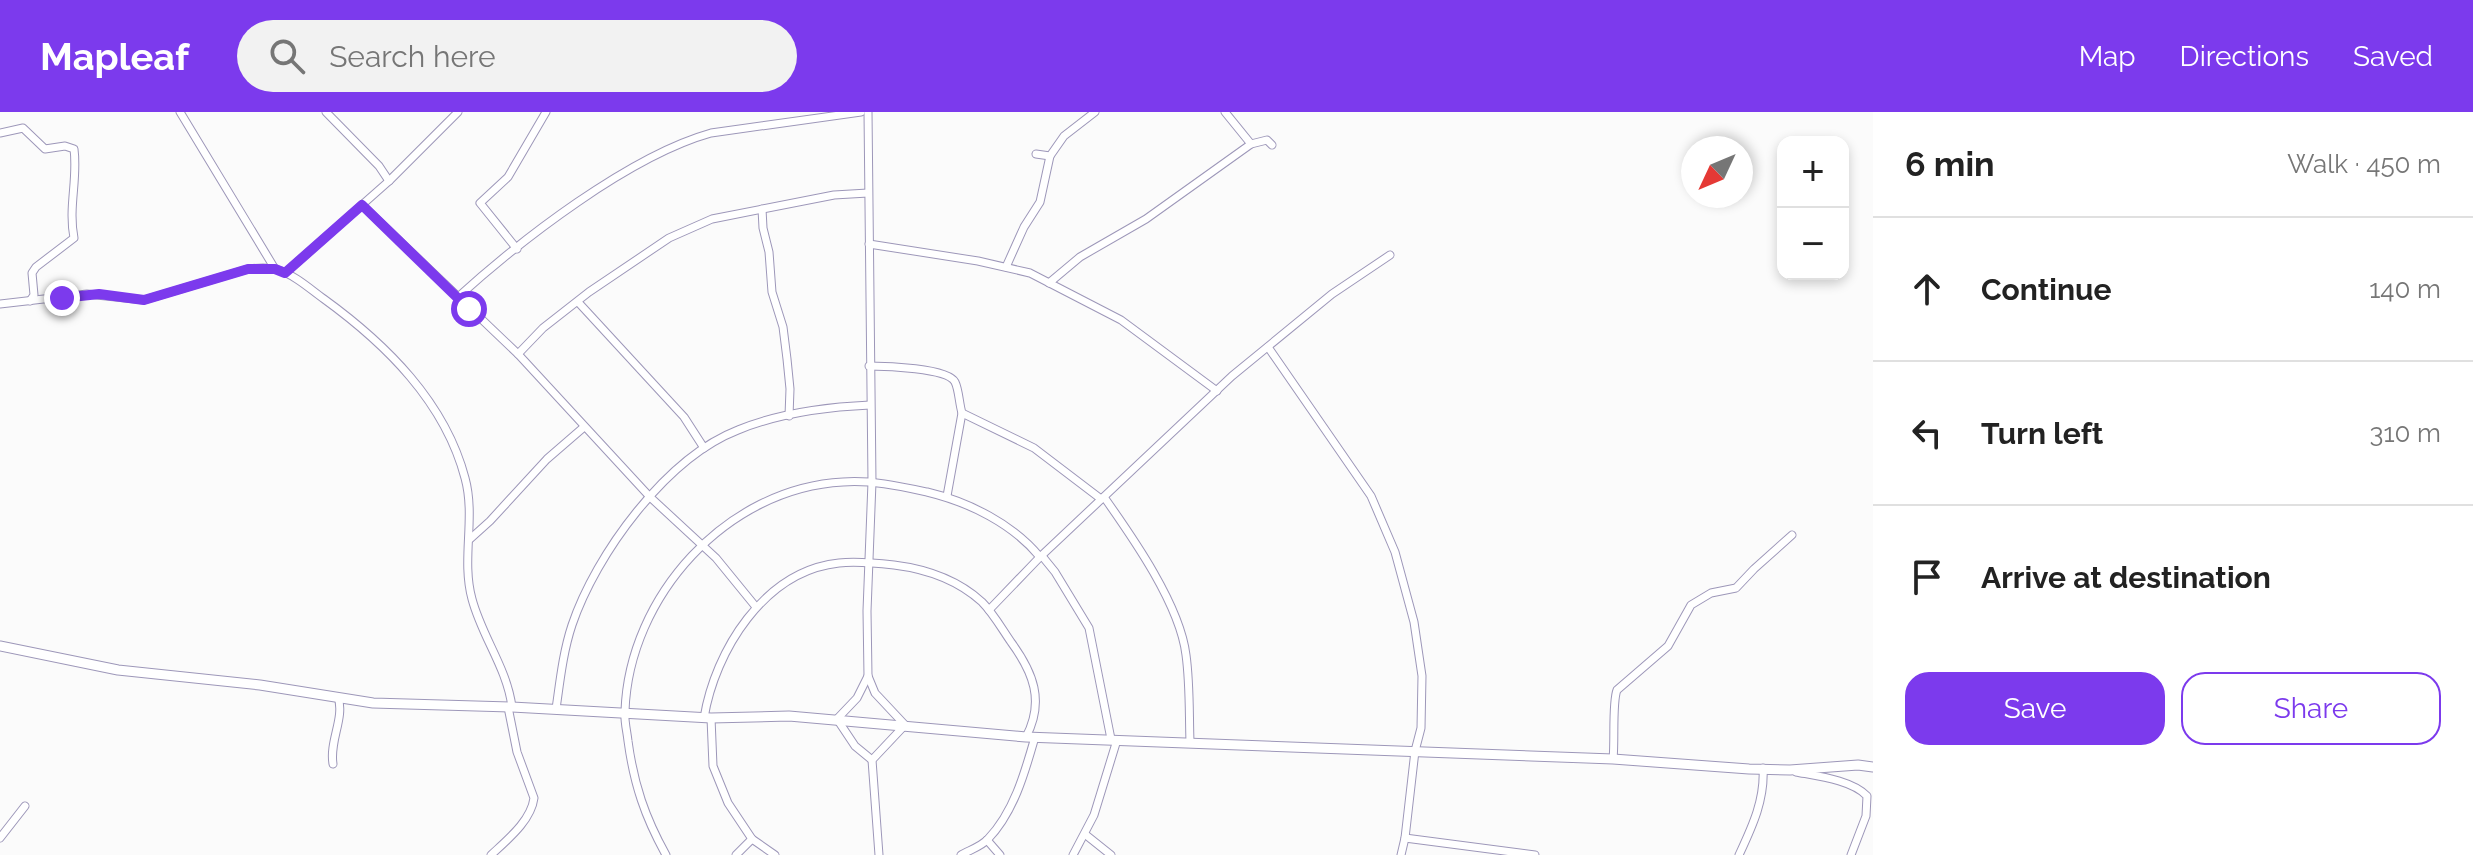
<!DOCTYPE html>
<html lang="en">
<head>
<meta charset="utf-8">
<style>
	:root { --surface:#fff; --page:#f2f2f2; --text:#222; --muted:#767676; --line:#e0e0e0; --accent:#7c3aed }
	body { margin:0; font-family:Raleway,sans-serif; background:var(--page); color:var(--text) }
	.controls { position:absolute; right:24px; top:24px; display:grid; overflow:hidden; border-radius:16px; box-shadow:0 4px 12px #0003 }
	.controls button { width:72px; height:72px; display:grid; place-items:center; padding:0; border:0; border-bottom:2px solid var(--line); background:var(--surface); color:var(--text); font:40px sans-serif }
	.compass { position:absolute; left:1681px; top:24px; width:72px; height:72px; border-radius:50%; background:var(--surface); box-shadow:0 4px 12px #0003; rotate:226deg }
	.stop { position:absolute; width:24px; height:24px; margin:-18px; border:6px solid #7c3aed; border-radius:50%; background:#fff }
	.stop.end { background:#7c3aed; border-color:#fff; box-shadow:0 2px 8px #0008 }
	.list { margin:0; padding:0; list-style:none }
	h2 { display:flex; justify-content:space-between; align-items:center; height:104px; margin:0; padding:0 32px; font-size:34px }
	h2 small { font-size:26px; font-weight:400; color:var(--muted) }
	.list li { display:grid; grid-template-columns:52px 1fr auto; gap:24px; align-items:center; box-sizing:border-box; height:144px; padding:0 32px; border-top:2px solid var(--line) }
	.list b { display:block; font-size:30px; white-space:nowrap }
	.list em { font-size:26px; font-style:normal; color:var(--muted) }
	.actions { display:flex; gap:16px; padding:24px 32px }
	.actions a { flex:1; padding:18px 0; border:2px solid var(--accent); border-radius:24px; text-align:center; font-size:28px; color:var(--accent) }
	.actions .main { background:var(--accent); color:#fff }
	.icon { flex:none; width:44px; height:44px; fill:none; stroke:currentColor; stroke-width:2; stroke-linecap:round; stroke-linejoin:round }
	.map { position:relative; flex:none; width:1873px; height:743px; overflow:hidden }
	header { display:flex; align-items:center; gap:48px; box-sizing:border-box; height:112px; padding:0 40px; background:var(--accent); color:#fff }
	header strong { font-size:38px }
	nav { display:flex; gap:44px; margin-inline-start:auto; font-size:28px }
	.search { width:560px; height:72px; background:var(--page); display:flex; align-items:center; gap:20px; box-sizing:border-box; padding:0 28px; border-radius:44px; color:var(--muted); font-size:30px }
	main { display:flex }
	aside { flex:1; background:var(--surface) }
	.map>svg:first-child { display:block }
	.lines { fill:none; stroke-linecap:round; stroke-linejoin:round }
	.minor-casing { stroke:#9d97b9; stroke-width:9 }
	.tertiary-casing { stroke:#9d97b9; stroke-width:11 }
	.minor { stroke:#fff; stroke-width:7 }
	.tertiary { stroke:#fff; stroke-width:9 }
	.route { stroke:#7c3aed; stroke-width:10 }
</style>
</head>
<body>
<header>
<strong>Mapleaf</strong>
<div class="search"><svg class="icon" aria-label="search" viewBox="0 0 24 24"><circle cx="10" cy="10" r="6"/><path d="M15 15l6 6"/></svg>Search here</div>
<nav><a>Map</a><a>Directions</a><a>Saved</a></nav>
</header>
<main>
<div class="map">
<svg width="1873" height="743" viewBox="0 0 1873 743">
	<rect width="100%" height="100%" fill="#fbfbfb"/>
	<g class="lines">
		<defs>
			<g id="minor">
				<path d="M180,0L275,157"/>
				<path d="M326,0L379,54L389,69"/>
				<path d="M868,0L872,370L867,499L868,564L875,581L905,613L872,648L879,743"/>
				<path d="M1225,0L1251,32L1267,28L1272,33"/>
				<path d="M0,21L23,16L45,37L65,34L74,37C78,67 68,95 74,126L36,155L32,161L34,183L30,189"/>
				<path d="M1036,42L1050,44L1064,24L1095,0"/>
				<path d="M362,93L518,242L650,385L716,446L756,495"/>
				<path d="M762,97L763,116L769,140L772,180L783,215L787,247L790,277L789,304"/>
				<path d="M869,132L978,149L1030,161L1121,208L1217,279"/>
				<path d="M517,137L480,91L508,65L546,0"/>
				<path d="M1006,155L1024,115L1040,90L1050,44"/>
				<path d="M285,161L389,69L458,0"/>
				<path d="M1049,171L1080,145L1146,107L1251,32"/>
				<path d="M458,185C521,128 629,44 711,21L861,0"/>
				<path d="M578,190L684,305L704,336"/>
				<path d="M0,192L87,182L144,188L248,157C258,156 268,155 278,158C295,163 310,177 324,187C386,232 445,290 465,366C476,406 461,447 472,487C482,525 507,556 512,595"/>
				<path d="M1268,235L1371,384L1395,440L1414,510L1422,564L1421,616L1415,639L1405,726L1401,743"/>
				<path d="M518,242L543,216L589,180L669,126L712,107L834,83L868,81"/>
				<path d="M869,254C885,254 948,256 955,270C959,278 959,291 962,301L1034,336L1101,387"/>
				<path d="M947,384L962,301"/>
				<path d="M1104,385C1133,426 1180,493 1186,543C1190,572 1189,601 1190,630"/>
				<path d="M470,427L490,409L547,347L584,315"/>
				<path d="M1042,444L1055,460L1089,516L1111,627"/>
				<path d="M989,498L1040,445L1232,264L1332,182L1390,143"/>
				<path d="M868,564L857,586L837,607L855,634L872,648"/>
				<path d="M556,597C560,569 563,540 572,513C596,442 666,346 738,318C779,301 826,295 870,293"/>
				<path d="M704,606C715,539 764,459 839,451C857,449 876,451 894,453C926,457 958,468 982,490C993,501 1002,517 1011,530C1033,560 1045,589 1026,625"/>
				<path d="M711,606L713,654L728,691L752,727L775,743"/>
				<path d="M1613,647C1615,630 1612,590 1617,578L1668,534L1691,493L1711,481L1736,476L1754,457L1792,423"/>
				<path d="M333,652C329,629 345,606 338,585"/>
				<path d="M1796,660C1817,664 1852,668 1867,684L1866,704L1851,743"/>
				<path d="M1086,723L1111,743"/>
				<path d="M0,726L25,694"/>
				<path d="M1405,726L1535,743"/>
				<path d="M987,728L1000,743"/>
				<path d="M491,743C507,728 531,709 534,686L517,640L508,595"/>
				<path d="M666,743C645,705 634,673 628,629C627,619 624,609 625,599C629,484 727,376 843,370C872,368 899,374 927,380C969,390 1013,412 1040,445"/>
				<path d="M736,743L752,727"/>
				<path d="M961,743C970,738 982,734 988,727C1014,700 1025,660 1035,625"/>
				<path d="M1073,743L1094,703L1117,628"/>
				<path d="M1739,743C1752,715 1765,688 1763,656"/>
			</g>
			<path id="tertiary" d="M0,534L118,558L260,573L373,591L512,595L711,606L789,604L1026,625L1613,647L1749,657L1790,658L1858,653L1873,655"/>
		</defs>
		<use href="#minor" class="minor-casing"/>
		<use href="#tertiary" class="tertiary-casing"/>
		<use href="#minor" class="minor"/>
		<use href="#tertiary" class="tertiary"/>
	</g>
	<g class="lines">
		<path class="route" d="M62,186L99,182L144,188L248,157H275L285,161L362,93L469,197"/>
	</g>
</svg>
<div class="controls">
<button>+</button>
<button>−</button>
</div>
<svg class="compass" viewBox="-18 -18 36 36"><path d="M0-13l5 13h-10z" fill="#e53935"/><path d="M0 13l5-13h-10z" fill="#767676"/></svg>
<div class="stop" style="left:469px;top:197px"></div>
<div class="stop end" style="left:62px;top:186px"></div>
</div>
<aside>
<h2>6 min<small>Walk · 450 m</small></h2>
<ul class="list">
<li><svg class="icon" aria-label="ahead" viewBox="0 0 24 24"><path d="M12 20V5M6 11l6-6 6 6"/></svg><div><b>Continue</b></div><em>140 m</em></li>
<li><svg class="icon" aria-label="left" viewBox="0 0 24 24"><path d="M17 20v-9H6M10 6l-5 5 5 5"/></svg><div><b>Turn left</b></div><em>310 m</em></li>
<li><svg class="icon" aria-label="arrive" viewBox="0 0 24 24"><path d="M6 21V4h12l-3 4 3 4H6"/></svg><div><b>Arrive at destination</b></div></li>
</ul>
<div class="actions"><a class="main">Save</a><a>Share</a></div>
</aside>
</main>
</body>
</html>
